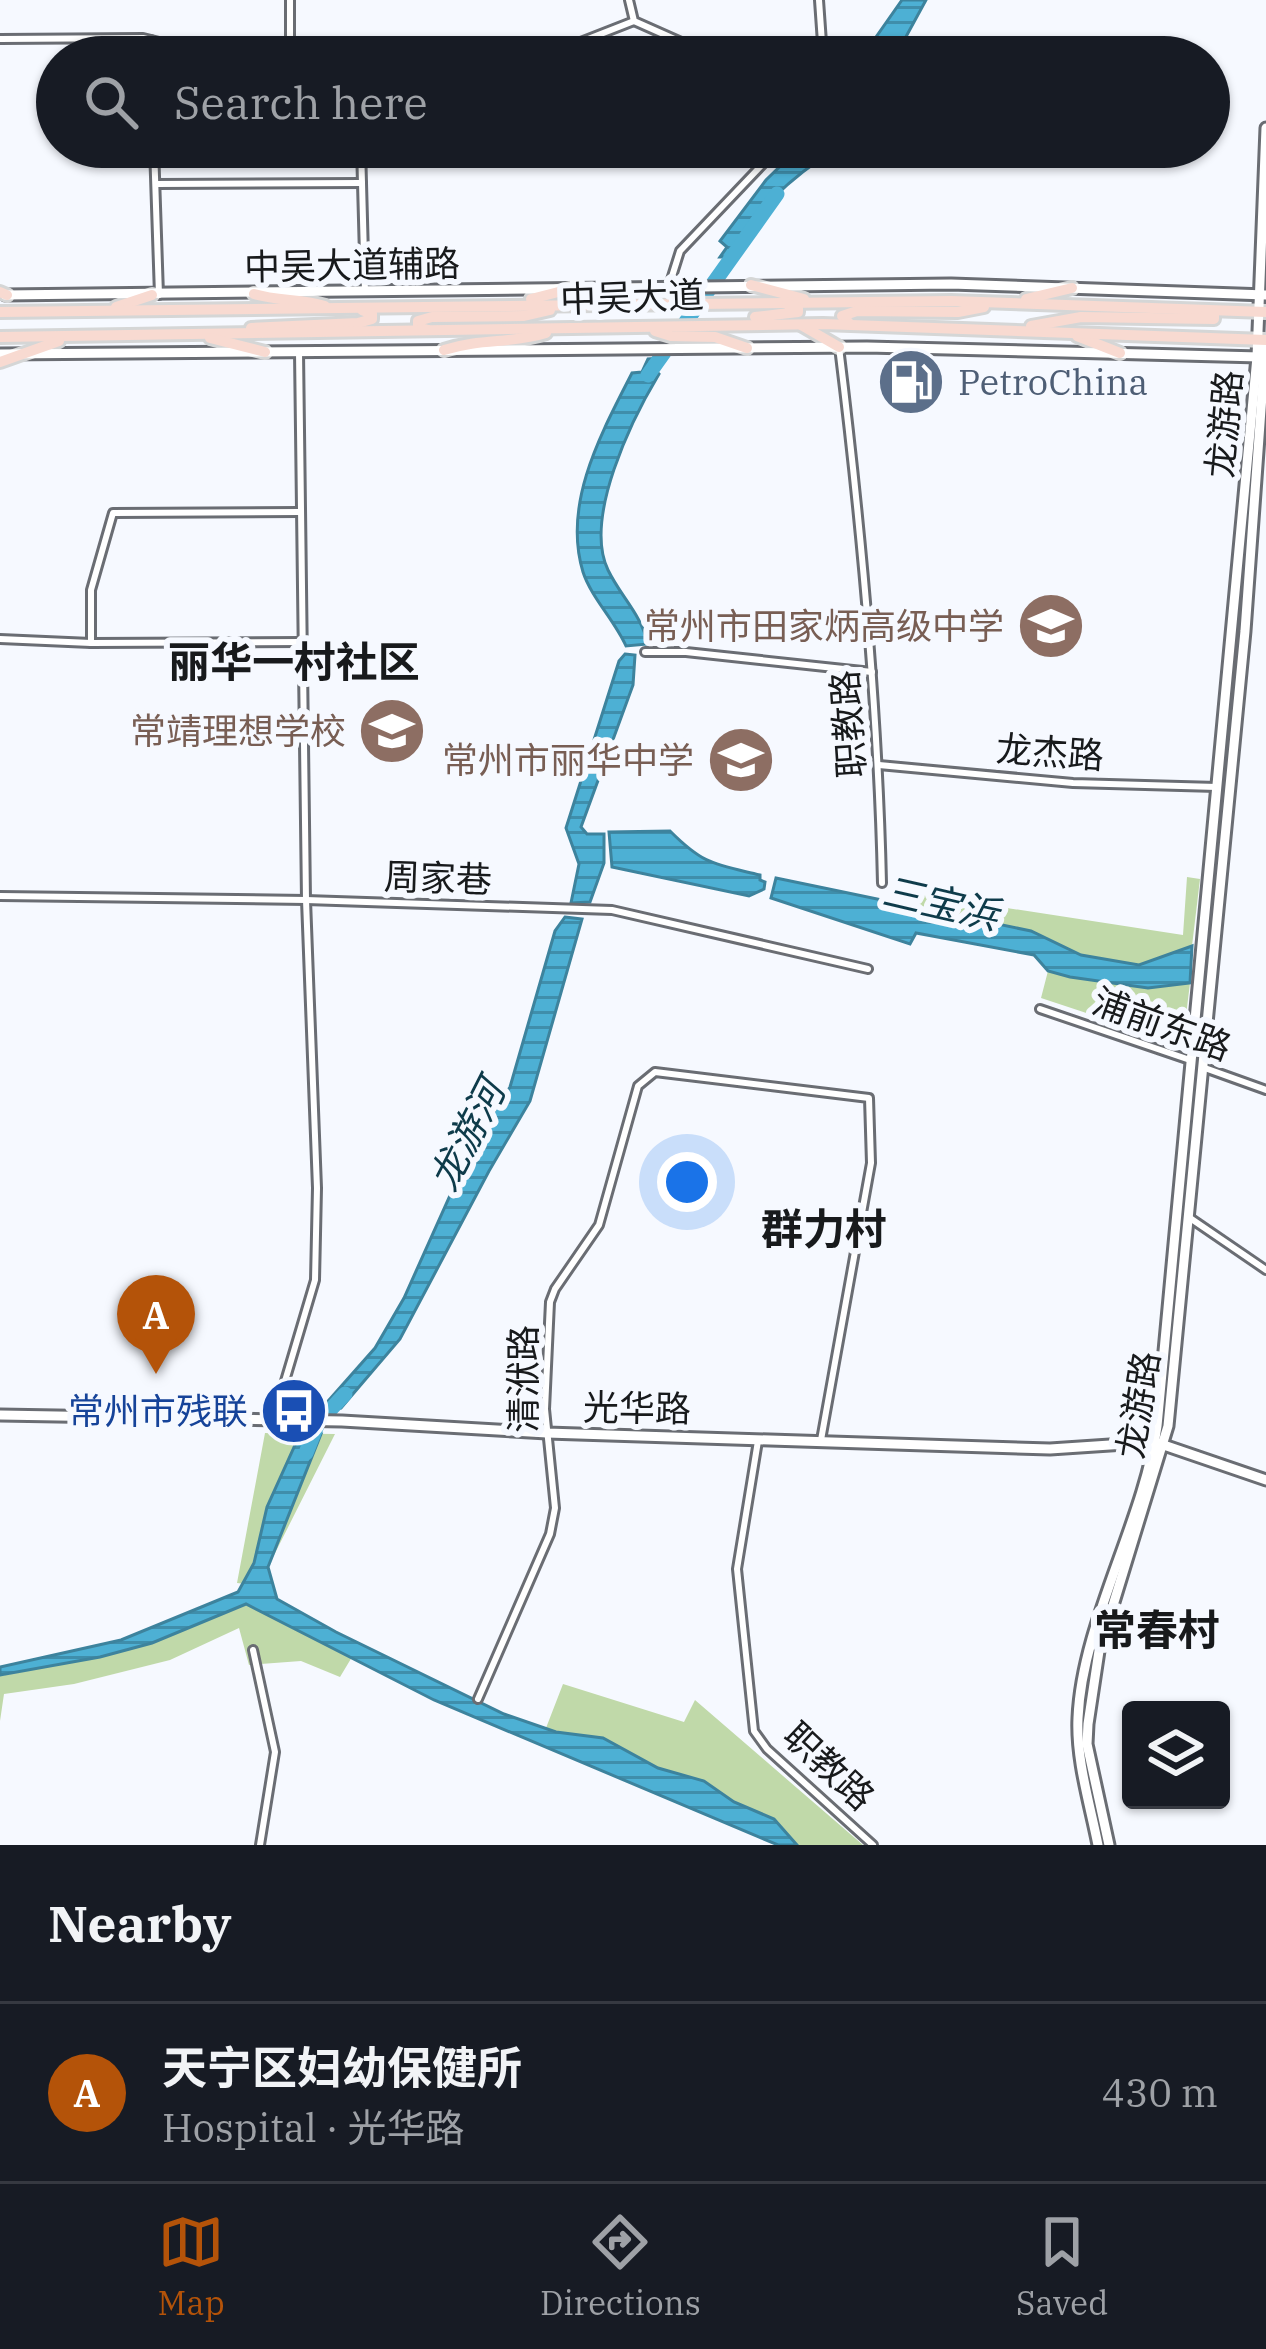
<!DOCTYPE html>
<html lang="en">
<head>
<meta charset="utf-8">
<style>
	:root { --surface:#171b24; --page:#20242c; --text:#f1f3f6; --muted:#9ea1a6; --line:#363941; --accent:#b45309 }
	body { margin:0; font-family:"IBM Plex Serif","Noto Sans SC",serif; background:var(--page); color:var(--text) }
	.controls { position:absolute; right:36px; bottom:36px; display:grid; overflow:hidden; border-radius:12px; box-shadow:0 3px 9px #0004 }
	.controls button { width:108px; height:108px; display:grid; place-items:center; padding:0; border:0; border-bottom:3px solid var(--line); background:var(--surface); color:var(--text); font:60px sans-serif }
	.you { position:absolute; left:687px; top:1182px; width:42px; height:42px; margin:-30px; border:9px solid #fff; border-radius:50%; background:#1a73e8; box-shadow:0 0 0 18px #1a73e833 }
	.badge { display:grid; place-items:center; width:78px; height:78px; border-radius:50%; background:var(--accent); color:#fff; font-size:39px; font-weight:700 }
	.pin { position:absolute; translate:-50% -99px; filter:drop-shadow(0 3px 6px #0008) }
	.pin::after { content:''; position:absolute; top:63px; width:42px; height:36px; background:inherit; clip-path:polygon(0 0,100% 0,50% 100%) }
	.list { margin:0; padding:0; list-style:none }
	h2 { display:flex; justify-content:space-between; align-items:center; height:156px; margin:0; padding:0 48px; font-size:51px }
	h2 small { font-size:39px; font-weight:400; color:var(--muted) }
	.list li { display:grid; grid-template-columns:78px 1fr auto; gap:36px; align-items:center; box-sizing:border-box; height:180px; padding:0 48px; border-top:3px solid var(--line) }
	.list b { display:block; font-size:45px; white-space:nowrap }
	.list p { margin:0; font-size:39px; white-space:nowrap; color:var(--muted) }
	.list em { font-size:39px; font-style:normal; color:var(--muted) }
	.icon { flex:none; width:66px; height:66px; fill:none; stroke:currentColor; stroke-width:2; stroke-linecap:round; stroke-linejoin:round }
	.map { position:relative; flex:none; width:1266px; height:1845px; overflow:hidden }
	.search { position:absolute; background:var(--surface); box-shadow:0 3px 9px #0004; left:36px; right:36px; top:36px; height:132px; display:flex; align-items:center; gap:30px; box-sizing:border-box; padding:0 42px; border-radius:66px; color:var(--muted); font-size:45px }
	.sheet { height:336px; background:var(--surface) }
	nav { display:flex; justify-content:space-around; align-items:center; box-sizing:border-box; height:168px; border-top:3px solid var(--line); background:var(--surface); font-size:33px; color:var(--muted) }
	nav a { display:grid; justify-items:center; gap:6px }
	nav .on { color:var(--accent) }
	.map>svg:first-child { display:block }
	.green { fill:#c0d9a9 }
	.water { fill:url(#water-rules); stroke:#3d839d; stroke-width:3 }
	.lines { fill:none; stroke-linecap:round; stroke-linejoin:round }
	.river { stroke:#4db0d4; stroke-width:15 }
	.minor-casing { stroke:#6a6d73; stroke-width:12 }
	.secondary-casing { stroke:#6a6d73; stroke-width:15 }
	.primary-casing { stroke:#d5d6d6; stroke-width:16 }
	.minor { stroke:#fff; stroke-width:6 }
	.secondary { stroke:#fff; stroke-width:9 }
	.primary { stroke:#f8dad1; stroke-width:10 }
	.labels { text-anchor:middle; stroke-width:12; stroke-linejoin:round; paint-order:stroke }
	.street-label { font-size:36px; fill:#181a1c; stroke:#f6f9ff }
	.service-label { font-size:36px; fill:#4e5e75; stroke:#f6f9ff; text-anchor:start }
	.education-label { font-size:36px; fill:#785e54; stroke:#f6f9ff; text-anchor:end }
	.transit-label { font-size:36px; fill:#164399; stroke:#f6f9ff; text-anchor:end }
	.water-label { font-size:39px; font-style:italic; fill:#0e3b4a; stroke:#f6f9ff }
	.quarter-label { font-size:42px; font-weight:bold; fill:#181a1c; stroke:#f6f9ff }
</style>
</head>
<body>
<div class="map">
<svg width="1266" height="1845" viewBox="0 0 1266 1845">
	<defs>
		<pattern id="water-rules" width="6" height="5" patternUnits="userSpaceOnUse" patternTransform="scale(3)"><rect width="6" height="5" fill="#4db0d4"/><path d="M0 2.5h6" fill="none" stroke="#3f8eab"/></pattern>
	</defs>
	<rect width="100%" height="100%" fill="#f6f9ff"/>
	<g class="green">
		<path d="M1187,877L1200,879L1192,946L1139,965L1080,955L1031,931L890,905V890L1183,935Z"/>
		<path d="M1048,971L1148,988L1190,983L1183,1040L1174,1042L1041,998Z"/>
		<path d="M265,1433L335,1434L268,1567L271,1587L237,1583Z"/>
		<path d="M246,1604L352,1657L340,1677L301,1661L249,1665L239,1628L170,1660L74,1684L4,1694L0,1721V1676L100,1657Z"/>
		<path d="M563,1684L684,1722L695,1700L863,1845H786L546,1728Z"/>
	</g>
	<g class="water">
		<path d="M902,0H926L896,55L862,57Z"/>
		<path d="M800,147L819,160C796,176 770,199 752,222C744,233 743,245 733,257H720L727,247L720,241L766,180Z"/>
		<path d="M662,358L655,370L659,374C632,419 583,518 608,570C621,597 641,614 648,644L626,646C615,621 591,597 583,572C562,503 602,432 632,373L642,372L648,359Z"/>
		<path d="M625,654L635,655L633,685L581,827L587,834H604V863L590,902L571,903L579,864L566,828L619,661Z"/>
		<path d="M670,831C704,865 714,864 760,875V880L765,882L764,889L749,896L612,867L609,832Z"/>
		<path d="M776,878L1031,931L1081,955L1139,965L1192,946L1190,983L1148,988L1070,977L1048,971L1034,955L916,933L910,944L771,898Z"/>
		<path d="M565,917L582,919L530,1101L489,1171L400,1339L341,1408L321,1409L375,1348L404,1298L474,1142L510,1087L555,931Z"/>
		<path d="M300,1434H321L268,1567L277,1599L336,1632L504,1714L556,1732L603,1738L658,1768L704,1781L734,1802L774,1819L797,1845H778L434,1700L246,1604L152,1643L100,1657L0,1675V1667L121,1640L238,1592L254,1563L267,1507Z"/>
	</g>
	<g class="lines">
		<g class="river">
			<path d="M648,375L777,194"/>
			<path d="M306,1453L318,1423L345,1394"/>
		</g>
		<defs>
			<g id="minor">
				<path d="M290,0V57"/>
				<path d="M629,0L634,21L715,57"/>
				<path d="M819,0L823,57"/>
				<path d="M0,39L143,38L200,52H290"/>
				<path d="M151,40L152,57"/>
				<path d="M542,57L634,21"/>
				<path d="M154,147L159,295"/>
				<path d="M361,147L365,292"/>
				<path d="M156,184L362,183"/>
				<path d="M669,286L680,251L779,147"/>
				<path d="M839,347C861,525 878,703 882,883"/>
				<path d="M0,639L91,643L302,642"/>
				<path d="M91,643V590L113,513L300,512"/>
				<path d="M645,652H686L872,672"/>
				<path d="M879,765L1073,783L1217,787"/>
				<path d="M0,896L306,900L612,910L868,969"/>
				<path d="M1040,1009L1190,1060"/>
				<path d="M1202,1067L1266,1090"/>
				<path d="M1190,1218L1266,1270"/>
				<path d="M274,1418L315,1280L317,1188L306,900L299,352"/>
				<path d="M758,1441L737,1569L754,1731L767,1749L873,1845"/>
				<path d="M253,1650L275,1752L260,1845"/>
				<path d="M478,1699L550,1534L555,1508L545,1409L550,1302L555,1289L599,1225L638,1086L655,1072L869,1098L871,1163L821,1440"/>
			</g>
			<g id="secondary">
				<path d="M5,295L951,284L1266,295"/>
				<path d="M0,354L867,347L1260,357"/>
				<path d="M0,1415L342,1421L547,1433L1050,1449L1155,1442L1266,1480"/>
				<path d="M1098,1845C1090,1804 1076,1760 1078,1718C1082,1622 1144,1522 1157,1426L1257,357L1266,128"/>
				<path d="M1109,1845L1087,1744L1088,1724L1099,1651L1168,1426L1245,631L1266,340"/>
			</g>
			<g id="primary">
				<path d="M751,285L804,299"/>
				<path d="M0,292L7,295"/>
				<path d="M254,294C278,301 302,299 325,306"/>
				<path d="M531,299L574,288"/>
				<path d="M1026,299L1072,288"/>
				<path d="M116,307L152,295"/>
				<path d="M0,312L951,301L1266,312"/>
				<path d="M755,317L798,312V308L787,304"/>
				<path d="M849,323L842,316L857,311L958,312L984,307"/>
				<path d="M801,325L839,347"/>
				<path d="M1031,326L1081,317L1214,319V314L1206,311"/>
				<path d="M251,328L358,323L372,319V314L362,310"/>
				<path d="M428,330L418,327V321L432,317L524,316L550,310"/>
				<path d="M655,331L671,336L715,337L747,348"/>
				<path d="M1077,336L1120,353"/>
				<path d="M0,337L823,324L1266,340"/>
				<path d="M210,338L265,352"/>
				<path d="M444,350C482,338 511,344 546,333"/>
				<path d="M0,362L59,341"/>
			</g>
		</defs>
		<use href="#minor" class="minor-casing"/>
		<use href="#secondary" class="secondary-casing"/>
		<use href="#primary" class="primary-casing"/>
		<use href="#minor" class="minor"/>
		<use href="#secondary" class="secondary"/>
		<use href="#primary" class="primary"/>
	</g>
	<defs>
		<symbol id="fuel-disc" viewBox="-11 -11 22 22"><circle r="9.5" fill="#5c6f8a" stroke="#f6f9ff"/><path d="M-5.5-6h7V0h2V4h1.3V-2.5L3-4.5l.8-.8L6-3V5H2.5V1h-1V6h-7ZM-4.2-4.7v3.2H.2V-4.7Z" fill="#fff"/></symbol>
		<symbol id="school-disc" viewBox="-11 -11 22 22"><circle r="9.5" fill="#8d6e63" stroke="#f6f9ff"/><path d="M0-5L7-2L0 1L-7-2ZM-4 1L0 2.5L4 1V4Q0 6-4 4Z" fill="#fff"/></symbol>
		<symbol id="bus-disc" viewBox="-11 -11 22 22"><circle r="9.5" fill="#1a4fb4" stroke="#f6f9ff"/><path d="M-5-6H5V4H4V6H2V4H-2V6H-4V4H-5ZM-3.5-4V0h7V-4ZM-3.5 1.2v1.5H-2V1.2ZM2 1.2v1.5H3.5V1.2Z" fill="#fff"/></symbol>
	</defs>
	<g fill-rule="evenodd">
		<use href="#fuel-disc" x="873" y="344" width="76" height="76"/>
		<use href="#school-disc" x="1013" y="588" width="76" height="76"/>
		<use href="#school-disc" x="354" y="693" width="76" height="76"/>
		<use href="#school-disc" x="703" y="722" width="76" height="76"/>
		<use href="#bus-disc" x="256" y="1373" width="76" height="76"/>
	</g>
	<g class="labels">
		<g class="street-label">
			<text transform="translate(352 265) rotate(-1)" y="13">中吴大道辅路</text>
			<text transform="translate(632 297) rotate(-2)" y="13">中吴大道</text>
			<text transform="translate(1224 424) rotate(-85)" y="13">龙游路</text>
			<text transform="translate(848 724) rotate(-94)" y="13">职教路</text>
			<text transform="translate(1050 752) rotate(4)" y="13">龙杰路</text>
			<text transform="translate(438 878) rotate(2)" y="13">周家巷</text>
			<text transform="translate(1162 1024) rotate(20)" y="13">浦前东路</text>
			<text transform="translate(523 1379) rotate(-90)" y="13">清洑路</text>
			<text transform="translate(1138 1405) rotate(-81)" y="13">龙游路</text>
			<text transform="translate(637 1408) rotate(1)" y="13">光华路</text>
			<text transform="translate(829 1766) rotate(43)" y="13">职教路</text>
		</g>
		<g class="service-label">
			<text x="958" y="395">PetroChina</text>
		</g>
		<g class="education-label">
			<text x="1004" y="639">常州市田家炳高级中学</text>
			<text x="346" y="744">常靖理想学校</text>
			<text x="694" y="773">常州市丽华中学</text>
		</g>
		<g class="transit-label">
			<text x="248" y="1424">常州市残联</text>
		</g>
		<g class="water-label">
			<text transform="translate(941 903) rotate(13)" y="14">三宝浜</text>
			<text transform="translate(467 1135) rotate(-63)" y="14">龙游河</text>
		</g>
		<g class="quarter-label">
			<text x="294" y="677">丽华一村社区</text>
			<text x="824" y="1244">群力村</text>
			<text x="1157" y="1645">常春村</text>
		</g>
	</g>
</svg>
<div class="controls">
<button><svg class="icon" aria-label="layers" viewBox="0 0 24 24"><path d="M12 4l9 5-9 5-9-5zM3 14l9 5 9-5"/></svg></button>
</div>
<div class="you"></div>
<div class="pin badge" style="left:156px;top:1374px">A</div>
<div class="search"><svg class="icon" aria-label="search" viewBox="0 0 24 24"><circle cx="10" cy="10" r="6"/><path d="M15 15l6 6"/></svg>Search here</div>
</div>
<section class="sheet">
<h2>Nearby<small></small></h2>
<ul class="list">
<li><span class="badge">A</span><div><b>天宁区妇幼保健所</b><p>Hospital · 光华路</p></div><em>430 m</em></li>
</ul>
</section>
<nav>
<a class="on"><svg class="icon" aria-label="map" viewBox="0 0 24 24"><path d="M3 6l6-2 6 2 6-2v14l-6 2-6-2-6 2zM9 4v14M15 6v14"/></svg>Map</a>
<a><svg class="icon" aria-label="directions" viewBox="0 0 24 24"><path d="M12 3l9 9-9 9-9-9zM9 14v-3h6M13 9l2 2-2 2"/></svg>Directions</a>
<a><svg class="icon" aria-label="saved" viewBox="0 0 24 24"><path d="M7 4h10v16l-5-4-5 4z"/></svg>Saved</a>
</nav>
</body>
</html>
